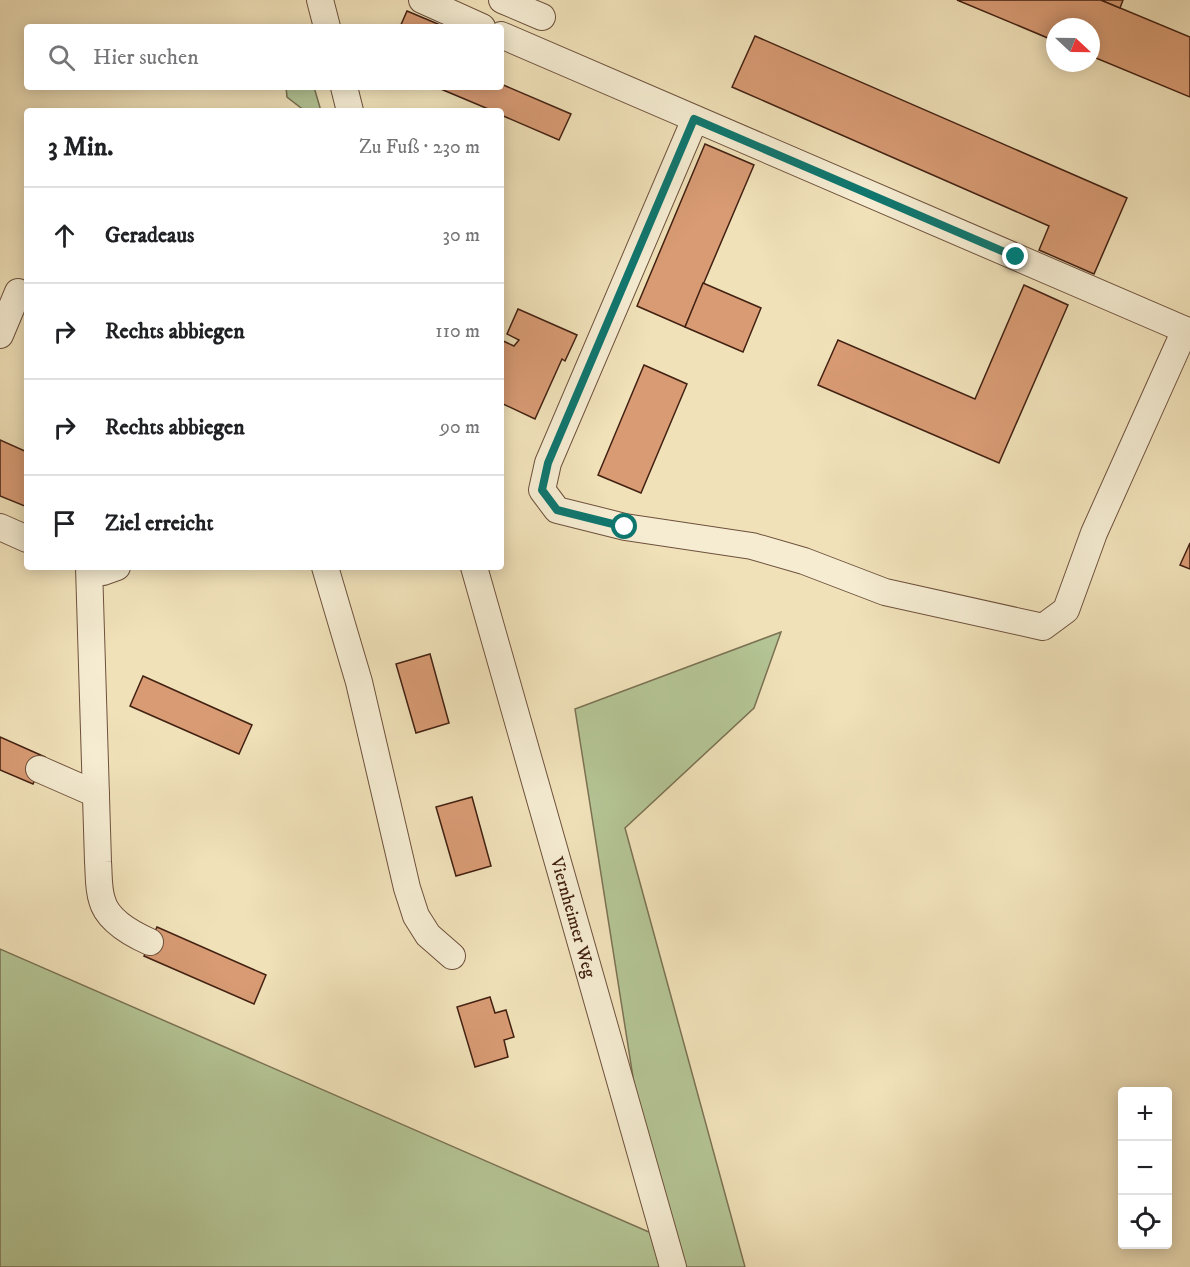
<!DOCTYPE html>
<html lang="de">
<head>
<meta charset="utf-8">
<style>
	:root { --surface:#fff; --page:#f6f6f6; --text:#202124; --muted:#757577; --line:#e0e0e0 }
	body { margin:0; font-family:"IM FELL DW Pica",serif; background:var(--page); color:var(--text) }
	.controls { position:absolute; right:18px; bottom:18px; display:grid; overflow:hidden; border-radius:6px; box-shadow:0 3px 15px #0003 }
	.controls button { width:54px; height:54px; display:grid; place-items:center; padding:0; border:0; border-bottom:2px solid var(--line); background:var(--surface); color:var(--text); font:30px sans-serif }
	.compass { position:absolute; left:1046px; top:18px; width:54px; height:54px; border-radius:50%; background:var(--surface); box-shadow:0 3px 15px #0003; rotate:112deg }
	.stop { position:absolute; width:18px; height:18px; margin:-14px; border:4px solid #0f766e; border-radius:50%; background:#fff }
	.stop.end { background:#0f766e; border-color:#fff; box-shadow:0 2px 6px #0008 }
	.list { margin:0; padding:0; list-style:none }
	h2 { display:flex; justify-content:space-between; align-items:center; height:78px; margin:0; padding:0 24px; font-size:26px }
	h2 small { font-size:20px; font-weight:400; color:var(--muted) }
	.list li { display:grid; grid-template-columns:39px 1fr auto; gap:18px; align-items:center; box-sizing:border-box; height:96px; padding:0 24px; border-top:2px solid var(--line) }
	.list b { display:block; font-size:22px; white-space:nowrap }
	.list em { font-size:20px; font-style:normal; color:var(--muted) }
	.icon { flex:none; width:33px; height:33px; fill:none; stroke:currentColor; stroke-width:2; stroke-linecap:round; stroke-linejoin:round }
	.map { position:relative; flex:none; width:1190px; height:1267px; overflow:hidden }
	.search { position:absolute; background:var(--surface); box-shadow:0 3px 15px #0003; left:24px; top:24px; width:480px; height:66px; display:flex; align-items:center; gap:15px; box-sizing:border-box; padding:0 21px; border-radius:6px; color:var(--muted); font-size:22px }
	.panel { position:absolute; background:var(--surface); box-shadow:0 3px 15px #0003; left:24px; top:108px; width:480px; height:462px; border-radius:6px }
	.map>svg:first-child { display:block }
	.green { fill:#b4c494; stroke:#7b7253; stroke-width:1.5 }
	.building { fill:#d89b74; stroke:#422112; stroke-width:1.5 }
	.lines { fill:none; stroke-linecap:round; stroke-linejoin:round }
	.minor-casing { stroke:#6e513c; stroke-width:28 }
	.minor { stroke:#f5ecd2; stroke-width:26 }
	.route { stroke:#0f766e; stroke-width:8 }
	.labels { text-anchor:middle; stroke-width:4.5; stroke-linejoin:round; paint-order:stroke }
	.street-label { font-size:18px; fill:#422112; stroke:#f5ecd2 }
</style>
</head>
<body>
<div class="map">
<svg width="1190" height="1267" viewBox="0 0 1190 1267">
	<rect width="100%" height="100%" fill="#f0e1b9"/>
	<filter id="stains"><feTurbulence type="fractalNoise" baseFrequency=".00333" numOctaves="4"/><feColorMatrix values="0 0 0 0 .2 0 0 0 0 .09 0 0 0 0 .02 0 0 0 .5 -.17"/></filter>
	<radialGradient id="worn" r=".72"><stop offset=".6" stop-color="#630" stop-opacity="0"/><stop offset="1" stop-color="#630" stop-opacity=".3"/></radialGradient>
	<g class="green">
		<path d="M286,87H314L321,111H305L287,97Z"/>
		<path d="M781,632L754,708L625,828L745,1267H0V949L658,1236L575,709Z"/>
	</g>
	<g class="building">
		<path d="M957,0H1101L1190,37V97L1091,56V27H1055V41Z"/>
		<path d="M1101,0H1123L1120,8Z"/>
		<path d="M407,11L445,27H400Z"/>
		<path d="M755,36L1127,198L1094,274L1039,250L1049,226L732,87Z"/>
		<path d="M501,84L571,114L559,140L501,115V111H493L436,87H501Z"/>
		<path d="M705,144L754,165L685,327L637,306Z"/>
		<path d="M703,283L761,308L743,352L685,327Z"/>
		<path d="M1024,285L1068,305L999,463L818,385L838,340L975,399Z"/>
		<path d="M518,309L577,335L565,361L562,359L535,419L501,403V340L514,346L519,340L507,334Z"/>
		<path d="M644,365L687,384L641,493L598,475Z"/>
		<path d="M0,440L27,452V507L0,496Z"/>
		<path d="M1190,543V569L1180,565Z"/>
		<path d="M430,654L449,723L416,733L396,664Z"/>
		<path d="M143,676L252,725L239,754L130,706Z"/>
		<path d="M0,737L45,757L33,784L0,770Z"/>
		<path d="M472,797L491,866L456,876L436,807Z"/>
		<path d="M157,927L266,975L254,1004L144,956Z"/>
		<path d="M490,997L495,1013L506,1010L514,1037L504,1040L508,1057L475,1067L457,1007Z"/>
	</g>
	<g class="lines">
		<defs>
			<g id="minor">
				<path d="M320,0L327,27"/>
				<path d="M422,0L482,27"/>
				<path d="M502,0L542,17"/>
				<path d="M501,35L1190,332"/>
				<path d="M344,87L350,111"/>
				<path d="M695,119L548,463L542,490L557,510L625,527L752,546L804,561L885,592L1043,627L1066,610L1094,533L1185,330"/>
				<path d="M0,335L18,292"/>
				<path d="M0,527L27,539"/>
				<path d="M89,567L98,862C99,874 98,888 102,900C107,920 132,934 150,942"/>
				<path d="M91,567L103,572L117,567"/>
				<path d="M325,567L359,682L407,888L416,916L428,935L452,956"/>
				<path id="s1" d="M474,567L673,1267"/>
				<path d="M39,769L96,794"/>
			</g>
		</defs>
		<use href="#minor" class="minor-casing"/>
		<use href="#minor" class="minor"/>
	</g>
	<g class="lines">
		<path class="route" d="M625,527L557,510L542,490L548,463L694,119L1016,257"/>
	</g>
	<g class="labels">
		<g class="street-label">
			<text dy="6" stroke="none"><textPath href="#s1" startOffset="364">Viernheimer Weg</textPath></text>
		</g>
	</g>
	<rect width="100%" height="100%" filter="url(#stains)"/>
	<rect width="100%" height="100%" fill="url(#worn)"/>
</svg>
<div class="controls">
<button>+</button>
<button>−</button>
<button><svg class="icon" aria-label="locate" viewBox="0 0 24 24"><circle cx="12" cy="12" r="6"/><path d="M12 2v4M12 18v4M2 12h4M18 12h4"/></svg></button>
</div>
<svg class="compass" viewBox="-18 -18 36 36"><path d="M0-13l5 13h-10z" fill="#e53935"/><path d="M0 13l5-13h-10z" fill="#757577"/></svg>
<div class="stop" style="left:625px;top:527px"></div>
<div class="stop end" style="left:1016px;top:257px"></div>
<div class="search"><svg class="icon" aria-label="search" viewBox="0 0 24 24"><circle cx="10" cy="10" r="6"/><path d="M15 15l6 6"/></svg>Hier suchen</div>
<section class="panel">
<h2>3 Min.<small>Zu Fuß · 230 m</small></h2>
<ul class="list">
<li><svg class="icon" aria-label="ahead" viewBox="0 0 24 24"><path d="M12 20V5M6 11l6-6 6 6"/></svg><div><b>Geradeaus</b></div><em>30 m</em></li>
<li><svg class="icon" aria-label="right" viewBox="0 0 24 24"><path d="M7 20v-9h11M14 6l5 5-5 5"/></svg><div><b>Rechts abbiegen</b></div><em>110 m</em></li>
<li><svg class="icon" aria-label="right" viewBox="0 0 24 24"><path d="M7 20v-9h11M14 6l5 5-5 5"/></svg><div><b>Rechts abbiegen</b></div><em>90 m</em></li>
<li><svg class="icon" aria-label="arrive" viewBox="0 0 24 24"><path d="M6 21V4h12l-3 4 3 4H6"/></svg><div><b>Ziel erreicht</b></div></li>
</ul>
</section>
</div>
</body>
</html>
